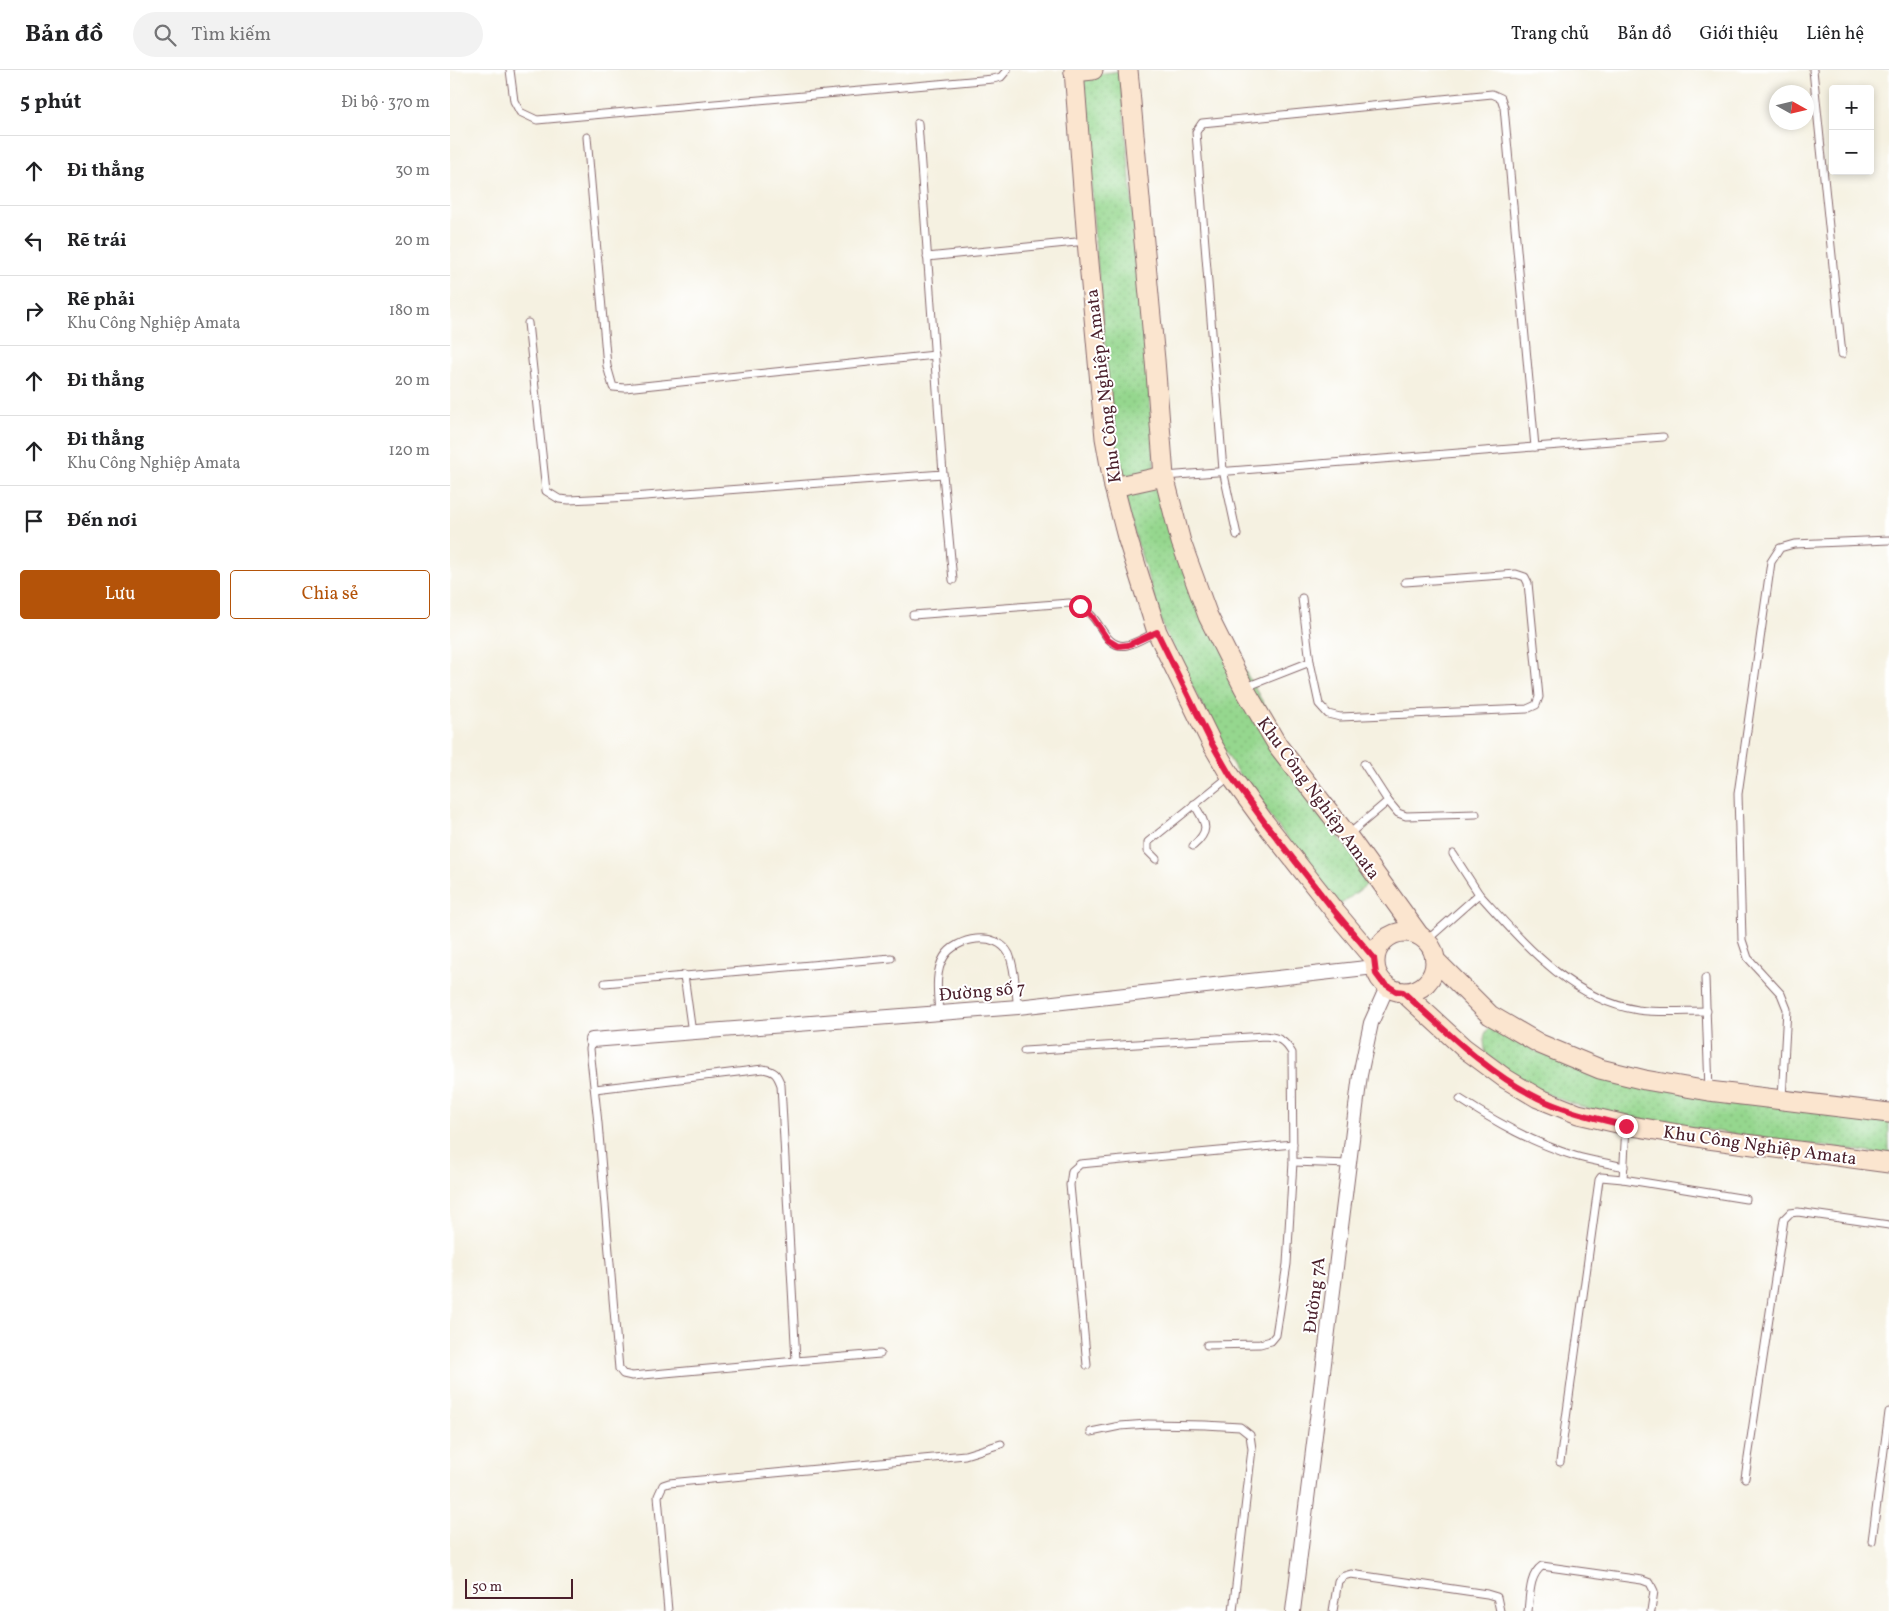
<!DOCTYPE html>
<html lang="vi">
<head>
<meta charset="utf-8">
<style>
	:root { --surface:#fff; --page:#f2f2f2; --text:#202124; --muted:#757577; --line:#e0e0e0; --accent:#b45309 }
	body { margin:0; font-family:Vollkorn,serif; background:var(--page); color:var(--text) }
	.controls { position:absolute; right:15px; top:15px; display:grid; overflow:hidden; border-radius:5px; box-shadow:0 2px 8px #0003 }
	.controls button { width:45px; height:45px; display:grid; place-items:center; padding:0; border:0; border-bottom:1px solid var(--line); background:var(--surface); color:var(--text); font:25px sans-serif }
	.compass { position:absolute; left:1319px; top:15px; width:45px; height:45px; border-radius:50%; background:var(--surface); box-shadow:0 2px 8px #0003; rotate:98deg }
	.scale { position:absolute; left:15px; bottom:12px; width:108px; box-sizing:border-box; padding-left:5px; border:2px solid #4a1f2b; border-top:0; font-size:14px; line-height:18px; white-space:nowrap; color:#4a1f2b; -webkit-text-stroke:4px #fff; paint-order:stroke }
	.stop { position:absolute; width:15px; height:15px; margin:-11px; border:4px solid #e11d48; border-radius:50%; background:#fff }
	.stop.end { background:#e11d48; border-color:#fff; box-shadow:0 1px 5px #0008 }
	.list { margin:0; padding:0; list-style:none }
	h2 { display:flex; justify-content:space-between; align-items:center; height:65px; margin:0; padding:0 20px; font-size:21px }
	h2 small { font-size:16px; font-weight:400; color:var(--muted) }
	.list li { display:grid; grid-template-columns:32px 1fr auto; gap:15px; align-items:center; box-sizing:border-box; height:70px; padding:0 20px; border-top:1px solid var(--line) }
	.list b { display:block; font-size:19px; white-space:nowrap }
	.list p { margin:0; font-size:16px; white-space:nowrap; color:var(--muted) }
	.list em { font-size:16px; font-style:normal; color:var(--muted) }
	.actions { display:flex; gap:10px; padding:15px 20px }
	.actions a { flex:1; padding:11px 0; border:1px solid var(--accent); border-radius:5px; text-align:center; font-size:18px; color:var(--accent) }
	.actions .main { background:var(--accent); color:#fff }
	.icon { flex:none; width:28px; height:28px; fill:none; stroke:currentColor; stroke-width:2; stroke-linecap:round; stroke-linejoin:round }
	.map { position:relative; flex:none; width:1439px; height:1541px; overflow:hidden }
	header { display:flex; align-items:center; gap:30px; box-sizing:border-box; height:70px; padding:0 25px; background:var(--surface); border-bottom:1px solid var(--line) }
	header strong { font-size:24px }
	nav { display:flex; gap:28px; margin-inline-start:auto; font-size:18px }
	.search { width:350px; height:45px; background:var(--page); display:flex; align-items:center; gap:12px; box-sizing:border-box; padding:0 18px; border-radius:28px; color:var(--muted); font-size:19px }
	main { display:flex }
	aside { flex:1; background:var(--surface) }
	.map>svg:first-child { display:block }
	.grass { fill:url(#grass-dots); stroke:#707b5c }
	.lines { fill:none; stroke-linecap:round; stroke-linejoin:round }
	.lane-casing { stroke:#86686b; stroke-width:9 }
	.street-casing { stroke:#86686b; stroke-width:16 }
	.secondary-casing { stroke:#86686b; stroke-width:21 }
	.lane { stroke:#fff; stroke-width:7 }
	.street { stroke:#fff; stroke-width:14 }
	.secondary { stroke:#fbe5cf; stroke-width:19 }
	.route { stroke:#e11d48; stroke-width:6 }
	.labels { text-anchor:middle; stroke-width:4; stroke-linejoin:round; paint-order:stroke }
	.street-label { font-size:18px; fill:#4a1f2b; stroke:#fff }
</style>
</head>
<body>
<header>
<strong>Bản đồ</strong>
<div class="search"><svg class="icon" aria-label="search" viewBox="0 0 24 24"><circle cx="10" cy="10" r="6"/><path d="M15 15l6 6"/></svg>Tìm kiếm</div>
<nav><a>Trang chủ</a><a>Bản đồ</a><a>Giới thiệu</a><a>Liên hệ</a></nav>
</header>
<main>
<aside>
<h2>5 phút<small>Đi bộ · 370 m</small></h2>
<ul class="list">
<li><svg class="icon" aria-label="ahead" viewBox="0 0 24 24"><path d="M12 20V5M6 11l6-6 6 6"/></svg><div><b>Đi thẳng</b></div><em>30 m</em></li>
<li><svg class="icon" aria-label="left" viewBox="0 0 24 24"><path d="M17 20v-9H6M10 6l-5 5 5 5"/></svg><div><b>Rẽ trái</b></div><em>20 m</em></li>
<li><svg class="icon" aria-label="right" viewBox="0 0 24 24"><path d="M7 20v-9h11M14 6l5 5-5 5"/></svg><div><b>Rẽ phải</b><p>Khu Công Nghiệp Amata</p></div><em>180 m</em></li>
<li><svg class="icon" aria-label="ahead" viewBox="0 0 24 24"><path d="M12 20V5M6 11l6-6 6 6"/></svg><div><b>Đi thẳng</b></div><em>20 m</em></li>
<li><svg class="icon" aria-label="ahead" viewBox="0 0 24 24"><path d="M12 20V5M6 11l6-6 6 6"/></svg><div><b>Đi thẳng</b><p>Khu Công Nghiệp Amata</p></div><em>120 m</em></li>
<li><svg class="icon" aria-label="arrive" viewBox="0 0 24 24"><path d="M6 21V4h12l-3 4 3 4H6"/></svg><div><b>Đến nơi</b></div></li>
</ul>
<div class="actions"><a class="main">Lưu</a><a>Chia sẻ</a></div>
</aside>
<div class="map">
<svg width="1439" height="1541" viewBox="0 0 1439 1541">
	<defs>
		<pattern id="grass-dots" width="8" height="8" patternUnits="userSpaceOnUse" patternTransform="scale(1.25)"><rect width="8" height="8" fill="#95d78e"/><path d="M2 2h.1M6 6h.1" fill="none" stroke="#82b87b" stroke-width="1.8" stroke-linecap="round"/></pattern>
	</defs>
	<rect width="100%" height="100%" fill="#fff"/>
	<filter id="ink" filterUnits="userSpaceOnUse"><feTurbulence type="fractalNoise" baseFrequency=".02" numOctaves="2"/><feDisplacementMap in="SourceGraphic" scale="10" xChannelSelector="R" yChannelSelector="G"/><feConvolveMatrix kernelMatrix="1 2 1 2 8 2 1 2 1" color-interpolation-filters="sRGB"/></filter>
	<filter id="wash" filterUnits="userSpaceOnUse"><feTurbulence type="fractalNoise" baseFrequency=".0096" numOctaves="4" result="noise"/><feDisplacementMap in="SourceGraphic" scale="20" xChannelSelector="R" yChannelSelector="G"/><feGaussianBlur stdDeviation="1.12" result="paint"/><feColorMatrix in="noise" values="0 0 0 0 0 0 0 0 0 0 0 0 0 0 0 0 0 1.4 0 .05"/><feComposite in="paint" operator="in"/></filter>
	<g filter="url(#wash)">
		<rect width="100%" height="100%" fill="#f5f1e1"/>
		<g class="grass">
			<path d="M670,1L697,290L705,403L671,410L664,367L645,171L633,6Z"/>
			<path d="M707,412L723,474L891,770L920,812L890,835L822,749L786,700L769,670L714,559L685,465L673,420Z"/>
			<path d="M1043,956L1087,982L1439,1052V1085C1371,1076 1304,1067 1236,1057C1188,1049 1138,1043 1093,1022C1073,1012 1054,997 1036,984C1034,974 1031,961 1043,956Z"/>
		</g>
	</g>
	<g filter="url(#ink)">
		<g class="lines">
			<defs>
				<g id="lane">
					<path d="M60,0L64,31L70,42L87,50L543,9L551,7L557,0"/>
					<path d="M1363,0L1392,284"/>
					<path d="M137,67L157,296L163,317L175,318L485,285"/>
					<path d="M477,187L636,171"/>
					<path d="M78,253L96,421L109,429L119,430L182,427L493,404L468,53"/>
					<path d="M493,404L503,510"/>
					<path d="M715,406L1213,367"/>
					<path d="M787,465L773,400L746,62L752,53L1042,24L1051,28L1054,37L1085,377"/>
					<path d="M852,528L860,592"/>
					<path d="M463,545L619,533C627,536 634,538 640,544C652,555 657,579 677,575C687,573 697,566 706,562"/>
					<path d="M796,617L860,592L869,634L878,644L890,647L1077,639L1086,635L1089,627L1078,513L1075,507L1066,504L955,512"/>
					<path d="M938,731L948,743L956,746L1026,744"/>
					<path d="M898,765L938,731L914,694"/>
					<path d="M743,776C762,759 755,753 744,734"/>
					<path d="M1003,784L1029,824"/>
					<path d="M706,789L698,781V772L780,706"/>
					<path d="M976,871L1029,824C1073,872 1119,929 1188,940C1210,943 1234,941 1257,941"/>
					<path d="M234,905L242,963"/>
					<path d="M1255,908L1259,1020"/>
					<path d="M155,913L441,888"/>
					<path d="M489,944C488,926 484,903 494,887C506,867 547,860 559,884C566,900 565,921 568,937"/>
					<path d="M142,970L140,979L148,1053L169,1299L173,1304L182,1306L346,1291"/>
					<path d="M574,981L815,966C829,967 835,971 842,983L843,1092L899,1094"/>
					<path d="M145,1019L313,999C325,1001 327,1004 331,1015L346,1291L430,1284"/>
					<path d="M1010,1029C1047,1053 1083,1073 1125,1086C1141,1091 1158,1093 1174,1097"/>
					<path d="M1332,1029L1337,939L1331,924L1298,888L1292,870L1288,724L1321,492L1330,478L1344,474L1439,470"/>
					<path d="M1176,1056L1173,1109L1296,1129"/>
					<path d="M757,1275L810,1274L821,1271L826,1265L837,1194L843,1092"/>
					<path d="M637,1295L620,1115L622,1101L630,1094L843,1074"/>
					<path d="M641,1362L670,1356L698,1354L755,1355L790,1357L800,1365L802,1379L783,1541"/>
					<path d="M1110,1392L1149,1110L1151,1107L1173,1109"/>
					<path d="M1295,1408L1334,1149L1340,1143L1348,1142L1439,1155"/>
					<path d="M1422,1471L1439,1342"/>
					<path d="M218,1541L208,1426L213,1415L219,1413L515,1385L551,1374"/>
					<path d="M883,1541L888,1511L894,1506L901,1504L1037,1524L1047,1527L1050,1541"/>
					<path d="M1078,1541C1080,1526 1079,1505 1092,1496L1192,1510L1200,1513L1204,1521L1201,1541"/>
				</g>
				<g id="street">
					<path d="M142,970L568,937L925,897"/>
					<path d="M843,1541L910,1005L921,953L937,917"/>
				</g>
				<g id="secondary">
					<path d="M624,0L637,171L655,368L664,417L677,467L707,562L762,674L780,705L815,753L886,843L924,888"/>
					<path d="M678,0L705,290L714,406L731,472L758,546L794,618L828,676L897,765L969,865"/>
					<path d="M624,2L643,0"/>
					<path d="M664,417L714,406"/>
					<circle cx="955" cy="892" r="30"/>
					<path d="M985,890L1040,945L1090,974L1150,999L1195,1010L1259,1021L1439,1043"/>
					<path d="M953,922L1014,978L1056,1009L1088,1028L1128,1044L1176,1055L1258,1069L1439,1093"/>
				</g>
			</defs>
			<use href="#lane" class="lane-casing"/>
			<use href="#street" class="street-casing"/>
			<use href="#secondary" class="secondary-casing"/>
			<use href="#lane" class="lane"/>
			<use href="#street" class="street"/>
			<use href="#secondary" class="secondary"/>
		</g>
	</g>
	<g class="lines" filter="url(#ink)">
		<path class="route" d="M630,536L641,545L658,570L668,576L678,575L707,562L762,674L780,705L815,753L886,843L924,888L926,904L932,912L946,921L953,922C995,960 1037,1003 1088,1028C1116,1042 1147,1048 1176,1056"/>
	</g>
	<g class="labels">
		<g class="street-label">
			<text transform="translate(653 316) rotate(-97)" y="6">Khu Công Nghiệp Amata</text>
			<text transform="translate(869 728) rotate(54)" y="6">Khu Công Nghiệp Amata</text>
			<text transform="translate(532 921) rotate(-5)" y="6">Đường số 7</text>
			<text transform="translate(1310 1075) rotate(8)" y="6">Khu Công Nghiệp Amata</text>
			<text transform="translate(864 1225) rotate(-83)" y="6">Đường 7A</text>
		</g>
	</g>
</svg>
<div class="controls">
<button>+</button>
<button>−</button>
</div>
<svg class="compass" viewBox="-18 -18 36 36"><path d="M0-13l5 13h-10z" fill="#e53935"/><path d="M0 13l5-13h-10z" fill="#757577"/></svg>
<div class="scale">50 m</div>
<div class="stop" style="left:630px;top:536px"></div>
<div class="stop end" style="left:1176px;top:1056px"></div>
</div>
</main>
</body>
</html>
